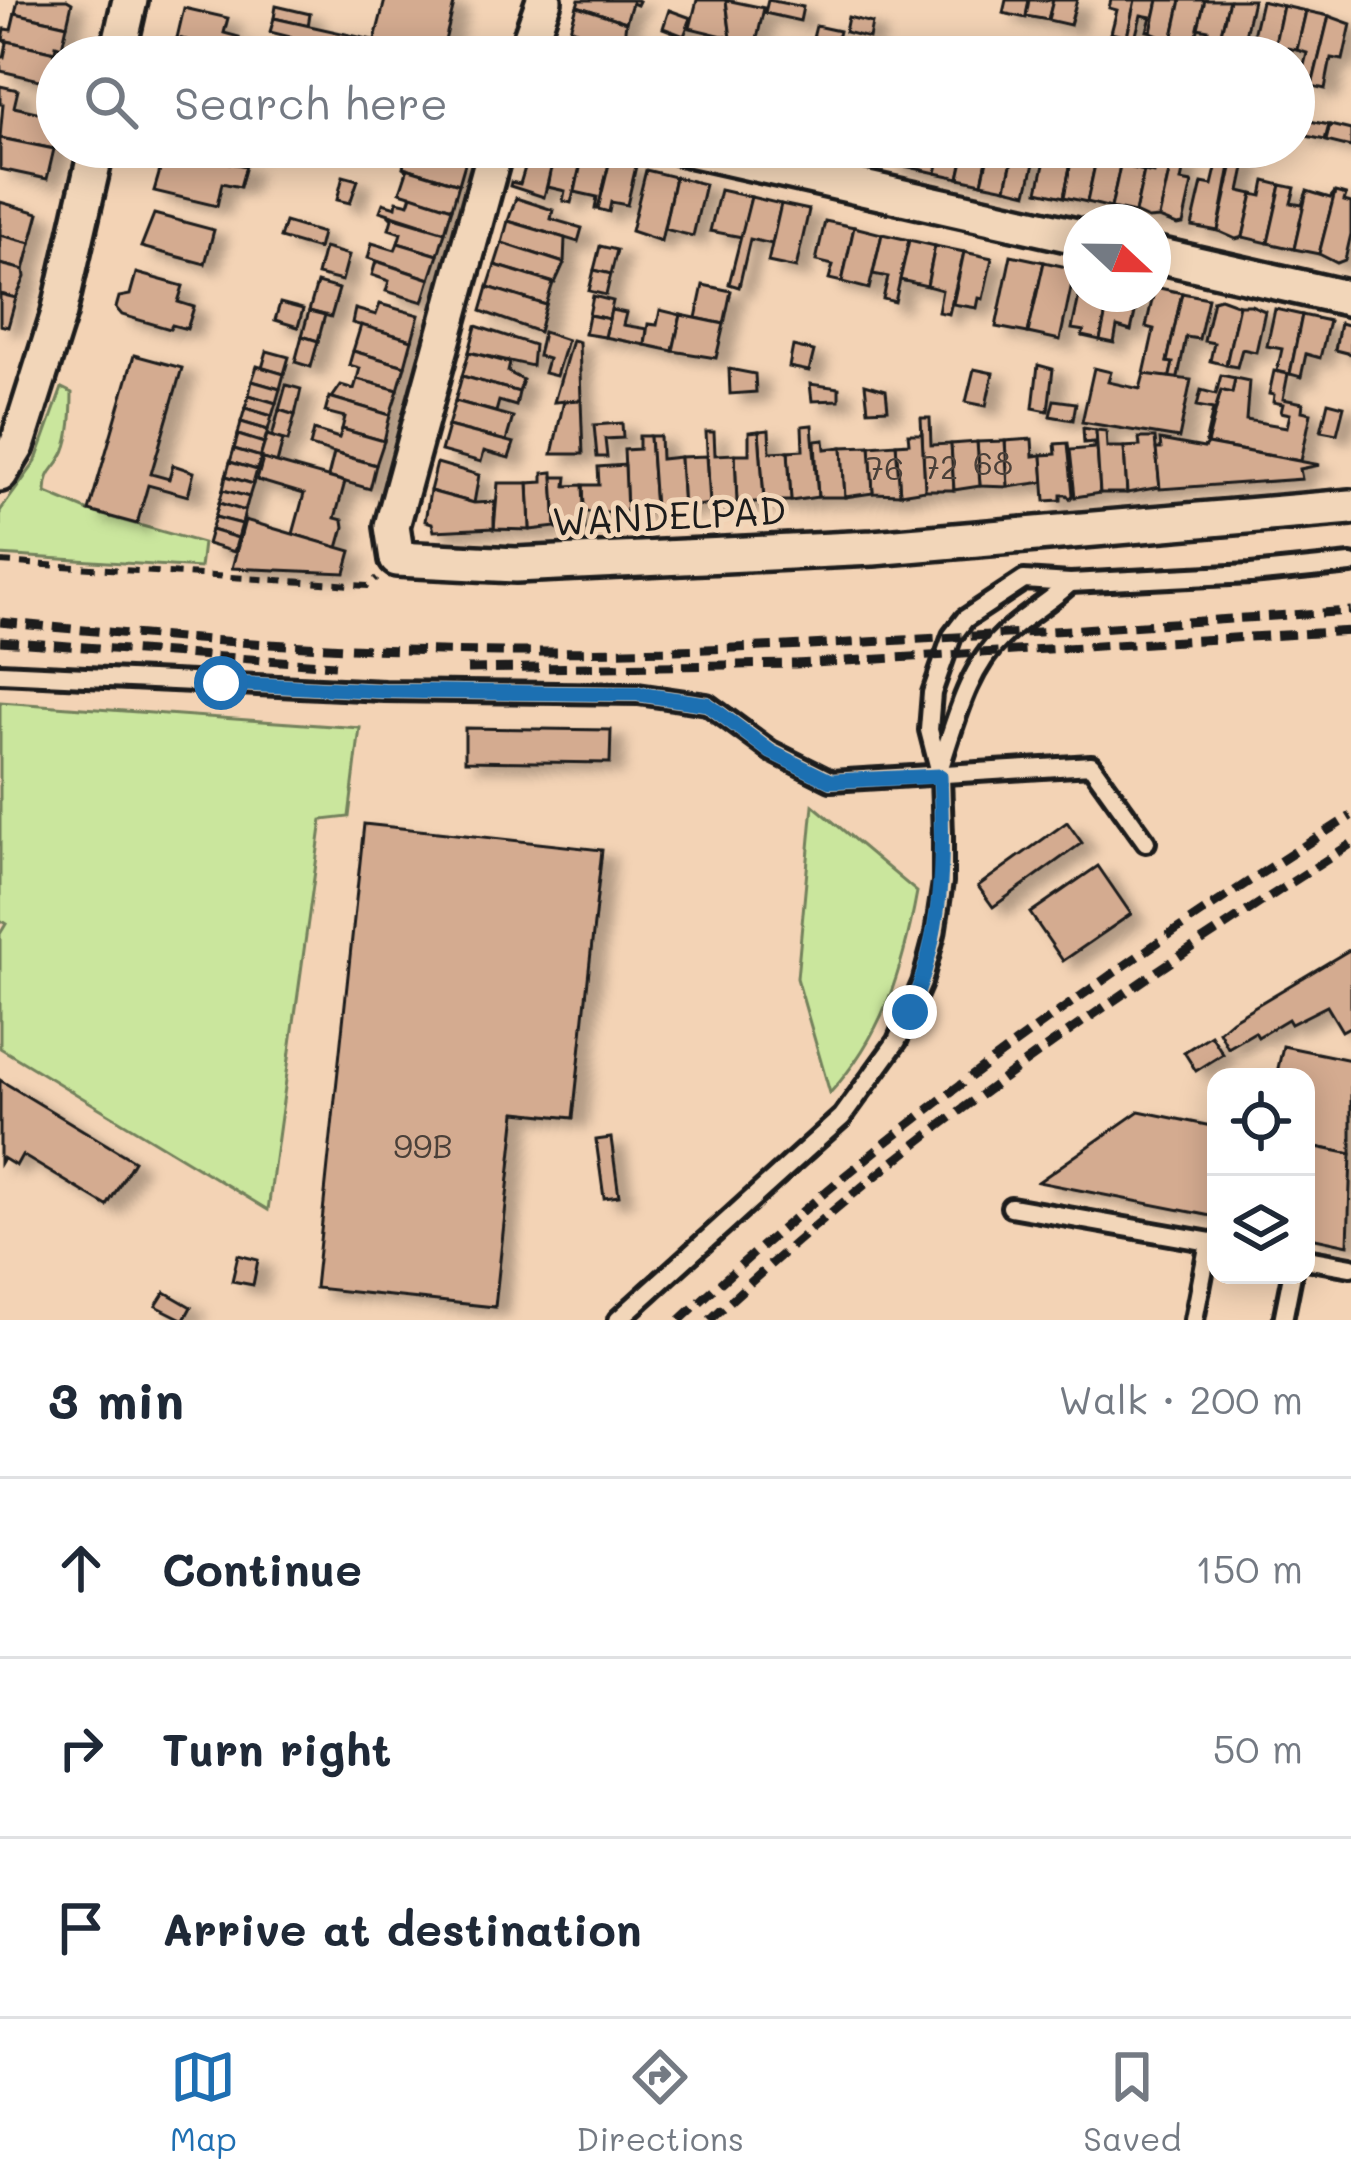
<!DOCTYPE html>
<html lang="en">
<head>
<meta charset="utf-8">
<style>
	:root { --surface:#fff; --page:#f2f2f3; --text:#1f2937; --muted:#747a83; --line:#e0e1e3; --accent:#1f6fb2 }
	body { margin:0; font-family:Mali,sans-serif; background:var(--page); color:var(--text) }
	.controls { position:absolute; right:36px; bottom:36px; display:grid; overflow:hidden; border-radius:24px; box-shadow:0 6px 30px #0003 }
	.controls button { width:108px; height:108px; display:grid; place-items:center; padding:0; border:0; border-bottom:3px solid var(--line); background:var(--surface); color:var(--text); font:60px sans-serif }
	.compass { position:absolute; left:1063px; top:204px; width:108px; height:108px; border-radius:50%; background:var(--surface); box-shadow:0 6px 30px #0003; rotate:112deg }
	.stop { position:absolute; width:36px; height:36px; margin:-27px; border:9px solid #1f6fb2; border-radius:50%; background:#fff }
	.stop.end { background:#1f6fb2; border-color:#fff; box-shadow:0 3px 12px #0008 }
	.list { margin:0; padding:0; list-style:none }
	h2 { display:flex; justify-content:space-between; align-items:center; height:156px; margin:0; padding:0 48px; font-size:51px }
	h2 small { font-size:39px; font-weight:400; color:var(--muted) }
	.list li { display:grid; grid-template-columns:78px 1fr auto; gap:36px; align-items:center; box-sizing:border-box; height:180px; padding:0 48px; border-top:3px solid var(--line) }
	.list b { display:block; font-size:45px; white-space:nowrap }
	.list em { font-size:39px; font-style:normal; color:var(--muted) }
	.icon { flex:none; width:66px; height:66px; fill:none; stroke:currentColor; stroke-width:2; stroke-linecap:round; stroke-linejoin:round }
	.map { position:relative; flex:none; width:1351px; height:1320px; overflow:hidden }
	.search { position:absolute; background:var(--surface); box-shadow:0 6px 30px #0003; left:36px; right:36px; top:36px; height:132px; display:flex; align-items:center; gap:30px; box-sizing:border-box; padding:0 42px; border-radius:66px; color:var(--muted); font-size:45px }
	.sheet { height:696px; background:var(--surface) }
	nav { display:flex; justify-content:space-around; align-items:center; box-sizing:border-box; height:168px; border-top:3px solid var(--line); background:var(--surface); font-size:33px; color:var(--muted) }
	nav a { display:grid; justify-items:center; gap:6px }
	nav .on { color:var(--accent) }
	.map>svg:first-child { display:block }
	.green { fill:#cae69d; stroke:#73815c; stroke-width:3 }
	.building { fill:#d4ab90; stroke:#1c1c1c; stroke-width:3; filter:url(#shadow) }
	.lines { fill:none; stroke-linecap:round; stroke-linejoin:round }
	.service-casing { stroke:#1c1c1c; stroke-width:26 }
	.minor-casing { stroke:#1c1c1c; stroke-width:42 }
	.path { stroke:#1c1c1c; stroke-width:6; stroke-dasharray:12 9; stroke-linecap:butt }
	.service { stroke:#f2d6b9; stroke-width:16 }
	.minor { stroke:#f2d6b9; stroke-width:33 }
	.rail { stroke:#1c1c1c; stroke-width:9; stroke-dasharray:18 9; stroke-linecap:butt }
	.route { stroke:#1f6fb2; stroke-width:15 }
	.labels { text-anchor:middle; stroke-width:10; stroke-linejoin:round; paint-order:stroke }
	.number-label { font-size:33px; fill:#4a4039 }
	.street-label { font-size:39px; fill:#1c1c1c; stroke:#f2d6b9 }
</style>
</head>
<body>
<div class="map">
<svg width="1351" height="1320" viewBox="0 0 1351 1320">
	<defs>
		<filter id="shadow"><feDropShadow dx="13" dy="8" stdDeviation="6" flood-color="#0004"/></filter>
	</defs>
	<rect width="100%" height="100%" fill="#f3d3b5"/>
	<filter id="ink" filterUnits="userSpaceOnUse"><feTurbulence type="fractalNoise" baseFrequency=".00833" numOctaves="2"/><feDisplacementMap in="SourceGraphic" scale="24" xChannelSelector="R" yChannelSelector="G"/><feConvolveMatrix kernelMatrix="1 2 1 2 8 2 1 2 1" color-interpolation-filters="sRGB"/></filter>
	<g filter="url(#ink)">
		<g class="green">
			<path d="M62,388L72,393C72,411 71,441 62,456C52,474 47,469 46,493L89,511L203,543L200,568L0,555V511L35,463Z"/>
			<path d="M0,702L360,728L349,817L322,820L268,1210L0,1048V934L6,924L0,920Z"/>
			<path d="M813,805L917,892C903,968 884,1034 830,1093L797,978Z"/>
		</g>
		<g class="building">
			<path d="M18,0H67L72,3L67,25L15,13Z"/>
			<path d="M385,0H455L441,57H406L373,47Z"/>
			<path d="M579,0H637L639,1L637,5L632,3L626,22L577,6Z"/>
			<path d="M697,0H726L731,38L690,28Z"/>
			<path d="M726,0L764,8L756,43L731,38Z"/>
			<path d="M768,0L803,7L800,21L765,13Z"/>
			<path d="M1006,0H1029L1026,18L1003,13Z"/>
			<path d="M1029,0H1053L1048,20L1026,16Z"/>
			<path d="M1053,0H1077L1070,25L1048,20Z"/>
			<path d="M1111,0H1135L1127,37L1111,33L1117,10L1109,8Z"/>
			<path d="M1135,0H1158L1151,32L1147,31L1151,17L1141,15L1135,39L1127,37Z"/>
			<path d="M1158,0H1181L1172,41L1151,32Z"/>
			<path d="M1181,0H1205L1194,47L1172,41Z"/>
			<path d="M1205,0H1229L1216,54L1202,51L1208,30L1198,28Z"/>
			<path d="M1229,0H1253L1240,57L1216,54Z"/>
			<path d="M1261,1L1283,6L1272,57H1248Z"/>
			<path d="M276,6L310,14L308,26L274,18Z"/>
			<path d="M577,6L626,22L623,47L570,29Z"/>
			<path d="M1283,6L1306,11L1297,50L1287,48L1285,57H1272Z"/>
			<path d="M184,8L228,18L224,33L239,37L235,51L177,38Z"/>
			<path d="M669,10L691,18L684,36L663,28Z"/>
			<path d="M1306,11L1329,16L1312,86L1313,80L1301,78L1307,53L1297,50Z"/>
			<path d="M15,13L67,25L62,47L56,45L55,52L3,40L5,29L11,30Z"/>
			<path d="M1329,16L1351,24L1343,60L1331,58L1325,89L1312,86Z"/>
			<path d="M848,17L872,23L869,38L845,32Z"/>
			<path d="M274,18L373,40L368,57H307L311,42L270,32Z"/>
			<path d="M816,26L839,31L835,47L812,42Z"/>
			<path d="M570,29L624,47L621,57H576L562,52Z"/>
			<path d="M177,38L220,48L218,57L173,56Z"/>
			<path d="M3,40L55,52L48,82L1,71L0,56L4,57L7,43Z"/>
			<path d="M0,86L18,90L14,107L41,113L43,108L57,111L54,149L0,138L3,104H0Z"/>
			<path d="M1305,120L1329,125L1325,140L1302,135Z"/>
			<path d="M1330,125L1351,130V147L1326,141Z"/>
			<path d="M0,138L54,149L47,179L0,169Z"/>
			<path d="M893,147H919L914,168L890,163Z"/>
			<path d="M919,147H942L936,173L914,168Z"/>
			<path d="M942,147H966L959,178L936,173Z"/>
			<path d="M966,147H990L982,183L959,178Z"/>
			<path d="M990,147H1015L1006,188L982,183Z"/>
			<path d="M1015,147H1028L1026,153L1036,155L1027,193L1006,188Z"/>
			<path d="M1048,147H1074L1064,197L1038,191Z"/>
			<path d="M1074,147H1086L1084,158L1096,160L1087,202L1064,197Z"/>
			<path d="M1109,147H1124L1111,208L1087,202L1096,160L1105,162Z"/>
			<path d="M1124,147H1137L1132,168L1144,171L1135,213L1111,208Z"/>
			<path d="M427,148L466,160L459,184L403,167L407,152L424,157Z"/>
			<path d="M531,148H556L544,197L510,186L511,182L520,184Z"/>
			<path d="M556,148L583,154L571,203L563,201L565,191L548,187Z"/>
			<path d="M166,150L246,166L240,187L222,183L217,206L154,191Z"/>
			<path d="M583,154L610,160L598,209H595L597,197L575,192Z"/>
			<path d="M1232,155L1218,231L1192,226L1202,183L1212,185L1218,160L1231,162Z"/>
			<path d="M1235,155L1247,158L1240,191L1253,194L1243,237L1236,239L1218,231Z"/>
			<path d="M1158,156L1172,159L1159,218L1148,219L1135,213L1144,171L1154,173Z"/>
			<path d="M1172,159L1185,162L1181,181L1192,183L1183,224L1177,225L1159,218Z"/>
			<path d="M610,160L636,166L627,205L611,202L609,212L598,209Z"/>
			<path d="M403,167L459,184L452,208L400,192L407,171Z"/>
			<path d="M646,170L675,177L661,241L631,231Z"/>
			<path d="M343,176L358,180L350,203L337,200Z"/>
			<path d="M675,177L705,184L693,236L664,229Z"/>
			<path d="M1265,181L1281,185L1268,243L1243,237L1253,194L1262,196Z"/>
			<path d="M1281,185L1295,188L1291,203L1302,205L1307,191L1294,249L1268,243Z"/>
			<path d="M720,190L751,197L742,237L710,231Z"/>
			<path d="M1307,191L1330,198L1335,192L1319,254L1294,249Z"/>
			<path d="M1335,192L1346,195L1344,201L1351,203V234L1345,260L1337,263L1319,254Z"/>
			<path d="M412,195L452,208L445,232L380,211L383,203L396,207L397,201L409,204Z"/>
			<path d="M751,197L781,204L772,244L750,239L739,287L729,284Z"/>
			<path d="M516,198L553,210L551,219L582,228L578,242L508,221Z"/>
			<path d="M0,202L39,213L31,243L0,235Z"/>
			<path d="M781,204L809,210L796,268L768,262Z"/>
			<path d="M154,214L214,230L205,264L141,247Z"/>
			<path d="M388,215L445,232L438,255L398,243L401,233L389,229L392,219Z"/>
			<path d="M508,221L565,238L564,263L502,243Z"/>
			<path d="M825,221L854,227L842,282L829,279L833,265L816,261Z"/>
			<path d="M285,222L322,233L318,249L280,238Z"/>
			<path d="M854,227L882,234L869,289L842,282Z"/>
			<path d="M882,234L909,240L895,302L883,299L888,277L873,274Z"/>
			<path d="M0,235L31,243L24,270L0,264Z"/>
			<path d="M909,240L935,246L927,286L900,280Z"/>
			<path d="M372,243L395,250L398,243L438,255L430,279L368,258Z"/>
			<path d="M502,243L564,263L555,283L495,265Z"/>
			<path d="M600,246L617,250L611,274L594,270Z"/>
			<path d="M935,246L964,252L949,314L938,312L942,290L927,286Z"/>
			<path d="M324,248L349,255L342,281L317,275Z"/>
			<path d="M964,252L992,258L983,299L979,298L977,308L953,304Z"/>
			<path d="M1011,255L1044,262L1028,333L996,327Z"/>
			<path d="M376,261L430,279L423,302L386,291L389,281L372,275Z"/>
			<path d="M1044,262L1075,269L1060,340L1028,333Z"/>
			<path d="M0,264L24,270L25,277L16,298L0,294Z"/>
			<path d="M495,265L553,283L546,305L488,287Z"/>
			<path d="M594,270L611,274L606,295L589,291Z"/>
			<path d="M136,273L183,286L178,302L194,307L187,329L172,325L170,329L122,315L116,308L119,297L130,295Z"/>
			<path d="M317,283L339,289L331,317L309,311Z"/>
			<path d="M703,285L731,291L724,324L696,318Z"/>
			<path d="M488,287L546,305L539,332L481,311Z"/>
			<path d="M1081,287V294H1110L1100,340L1082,336L1084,331L1072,329Z"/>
			<path d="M1155,287L1182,293L1167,362L1173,363L1169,380L1144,374L1154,329L1146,327Z"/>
			<path d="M1182,293L1208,298L1199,339L1186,337L1177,382L1169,380L1173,363L1167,362Z"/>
			<path d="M0,294L16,298L8,327L0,325Z"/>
			<path d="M1110,294H1139L1131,331L1117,327L1114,343L1100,340Z"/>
			<path d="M593,296L613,301L609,319L589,315Z"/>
			<path d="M1220,298L1239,305L1226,365L1210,361L1214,343L1204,341L1213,300Z"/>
			<path d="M280,303L303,309L298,327L275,320Z"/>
			<path d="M380,304L419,315L412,340L352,323L355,309L376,315Z"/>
			<path d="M1239,305H1251L1265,311L1256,352L1242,349L1237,367L1226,365Z"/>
			<path d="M1275,309L1302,315L1290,374L1277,371L1282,349L1267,346Z"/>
			<path d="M611,310L626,313L623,325L647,329L645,345L605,337Z"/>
			<path d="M660,310L681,315L673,351L645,345L648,324L657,325Z"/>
			<path d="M309,311L325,315L318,341L302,336Z"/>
			<path d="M589,315L609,319L605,337L585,334Z"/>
			<path d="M681,315L724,324L716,358L673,351Z"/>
			<path d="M1302,315L1329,321L1320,358L1306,354L1301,377L1290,374Z"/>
			<path d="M1340,323L1351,326V354L1335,350Z"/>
			<path d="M361,325L412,340L405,366L353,351Z"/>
			<path d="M476,326L534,345L532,366L469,352Z"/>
			<path d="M543,332L567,340L556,376L544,373L548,359L538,356Z"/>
			<path d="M302,336L318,341L311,367L295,362Z"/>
			<path d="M572,340L579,342L581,400L554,402Z"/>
			<path d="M793,346L814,351L809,371L789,367Z"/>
			<path d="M267,351L289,357L284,374L262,368Z"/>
			<path d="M353,351L405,366L398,390L357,379L360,368L349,365Z"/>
			<path d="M469,352L510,363L508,372L523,380L519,392L462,376Z"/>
			<path d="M134,355L182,368L151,474L169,479L173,465L194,472L188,496L148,485L137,524L89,511Z"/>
			<path d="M1038,365L1053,369L1048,411L1033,408Z"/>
			<path d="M257,366L284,374L280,389L252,381Z"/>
			<path d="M1094,368L1111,372L1108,382L1140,389L1144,374L1191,380L1179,438L1082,422Z"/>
			<path d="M729,369L755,374L756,392L730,394Z"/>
			<path d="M974,369L993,373L986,406L966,402Z"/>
			<path d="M1274,371L1288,374L1283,399L1303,403L1302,411L1311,413L1301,461L1207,444L1221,390L1232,393L1235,378L1249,381L1246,420L1287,427L1290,414L1281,412L1283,404L1273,402L1274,395L1269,394Z"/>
			<path d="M1221,375L1235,378L1232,393L1221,390L1205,444L1213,409L1197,406L1201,390L1216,394Z"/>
			<path d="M462,376L519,392L516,406L499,401L496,412L455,401Z"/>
			<path d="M357,379L398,390L390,415L332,398L341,385L354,389Z"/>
			<path d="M252,381L280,389L276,403L249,395Z"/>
			<path d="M810,384L839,388V400L812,401Z"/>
			<path d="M865,384L886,390L888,409L868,410Z"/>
			<path d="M286,385L301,389L295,415L279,410Z"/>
			<path d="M249,395L276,403L272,416L245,408Z"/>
			<path d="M329,397L390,415L384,441L342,429L345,417L325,412Z"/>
			<path d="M581,400L583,454H552L564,401Z"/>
			<path d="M1054,400L1076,403L1073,420L1050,416Z"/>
			<path d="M455,401L513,417L506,441L448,426Z"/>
			<path d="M1328,402L1344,406L1337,434L1321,431Z"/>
			<path d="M245,408L272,416L268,430L241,422Z"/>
			<path d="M279,410L295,415L288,441L272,437Z"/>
			<path d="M921,418H930L931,445L951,444L954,490H925Z"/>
			<path d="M241,422L268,430L264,443L238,435Z"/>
			<path d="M622,423L623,438L605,439L607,457H597L594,425Z"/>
			<path d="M812,425L818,497L791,501L788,451L803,450L802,426Z"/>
			<path d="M448,426L514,443L509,458L484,451L481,462L441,451Z"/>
			<path d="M1083,428L1096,430L1100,493L1075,497L1070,450L1094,448V442L1084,443Z"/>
			<path d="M342,429L384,441L376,465L310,446L314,430L339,438Z"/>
			<path d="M769,430L770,452L788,451L791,501H764L759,431Z"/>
			<path d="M1096,430L1106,431L1107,447H1124L1127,493H1100Z"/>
			<path d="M759,431L764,501L737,504L735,454H749V432Z"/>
			<path d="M706,432H714L715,455L735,454L737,504H710Z"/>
			<path d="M908,434H922L925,490L900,494L896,444L909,443Z"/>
			<path d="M238,435L264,443L261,457L234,449Z"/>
			<path d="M267,435L283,440L277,463L260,458Z"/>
			<path d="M639,436H650L655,507L627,512L624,450L639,449Z"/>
			<path d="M650,436H660L661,459L680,457L683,508L655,507Z"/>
			<path d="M1139,438H1155L1160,487L1127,493L1124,447L1140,446Z"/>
			<path d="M1032,439L1033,456L1042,455L1044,482L1008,487L1005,441Z"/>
			<path d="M824,440L825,449L842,447L845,497H818L815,441Z"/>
			<path d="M1160,440L1204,448L1207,444L1320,465L1300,469L1302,479L1160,489L1156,449H1161Z"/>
			<path d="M1005,441L1008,487L980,486L977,442Z"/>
			<path d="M977,442L980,486L954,490L951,444Z"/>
			<path d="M1068,443L1073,495L1070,499L1067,495H1061V500L1045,501L1042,455L1056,454L1055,444Z"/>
			<path d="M896,444L900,494L873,493L870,446Z"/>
			<path d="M870,446L873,493L845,497L842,447Z"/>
			<path d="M234,449L261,457L257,470L230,462Z"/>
			<path d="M334,453L376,465L370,489L328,477Z"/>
			<path d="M707,456L710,504L683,508L680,457Z"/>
			<path d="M263,459L345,482L335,518L343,520L344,527L338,548L293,534L304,494L257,480Z"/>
			<path d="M230,462L257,470L253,484L226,476Z"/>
			<path d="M437,463L479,475L474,503L430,491Z"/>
			<path d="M625,465L627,512H584L583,485H599L598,467Z"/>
			<path d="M553,472L556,527L530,530L528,483L543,482V473Z"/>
			<path d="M226,476L253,484L249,497L223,490Z"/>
			<path d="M553,477H567L566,486L583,485L585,530L560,531L556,527Z"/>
			<path d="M498,483H528L530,530L494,529Z"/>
			<path d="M223,490L249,497L245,511L219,503Z"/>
			<path d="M430,491L474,503L494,502V528L434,531L432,523L425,521Z"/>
			<path d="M219,503L245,511L242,524L215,517Z"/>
			<path d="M215,517L242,524L238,538L211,530Z"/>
			<path d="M245,520L351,551L345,573L232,568Z"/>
			<path d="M211,530L238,538L234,552L207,544Z"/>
			<path d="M465,728L611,730L610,763L465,761Z"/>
			<path d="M1067,822L1082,843L993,907L978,886Z"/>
			<path d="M364,824L602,850L573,1118L516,1112L495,1307L315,1288Z"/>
			<path d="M1098,866L1131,914L1063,961L1030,913Z"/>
			<path d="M1351,949V1026L1342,1031L1327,1006L1291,1024L1288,1019L1258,1037L1255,1032L1228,1048L1219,1031L1232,1020Z"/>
			<path d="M1211,1035L1223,1054L1196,1071L1184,1052Z"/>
			<path d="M1283,1046L1351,1060V1154L1306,1145V1077H1276Z"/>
			<path d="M0,1080L134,1161L107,1206L22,1155L16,1166L3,1158L0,1163Z"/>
			<path d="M1139,1111L1216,1127V1217L1038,1182Z"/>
			<path d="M611,1138L619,1196L604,1198L596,1140Z"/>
			<path d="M1306,1145L1351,1154L1348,1245L1306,1236Z"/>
			<path d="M238,1255L258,1260L253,1285L232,1281Z"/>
			<path d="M165,1292L191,1307L184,1320L156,1306Z"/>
		</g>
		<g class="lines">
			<defs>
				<g id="service">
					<path d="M0,673L384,691L638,694L707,704L771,751L831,781L1091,765L1146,842"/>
					<path d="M940,767C955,723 967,670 1002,637C1022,617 1049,603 1070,583"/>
					<path d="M1011,1207L1216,1243"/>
					<path d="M1306,1259L1351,1267"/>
					<path d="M618,1320L842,1117L897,1041L922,983L935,934L943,882V836L941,777L929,730L932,693L952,636L965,619L1024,580L1070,583L1251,574L1351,564"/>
					<path d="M1194,1320L1209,1242"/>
					<path d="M1283,1320L1292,1275"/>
				</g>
				<g id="minor">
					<path d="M117,57L130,0"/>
					<path d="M524,57L544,0"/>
					<path d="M496,147L392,526L397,559L516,565L873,548L1351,507"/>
					<path d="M680,147L1081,237"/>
					<path d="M1153,254L1351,299"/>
					<path d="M0,474L17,446L59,313L97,147"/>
				</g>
			</defs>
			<use href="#service" class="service-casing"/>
			<use href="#minor" class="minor-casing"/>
			<path class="path" d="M0,562L368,586L377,578"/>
			<use href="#service" class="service"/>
			<use href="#minor" class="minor"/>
			<g class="rail">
				<path d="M0,622C169,639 338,651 508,652C789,653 1070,629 1351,611"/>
				<path d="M0,641L335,665"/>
				<path d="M467,669L795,664L1351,631"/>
				<path d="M680,1320C885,1129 1114,965 1351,816"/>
				<path d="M710,1320C905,1135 1126,989 1351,844"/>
			</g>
		</g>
	</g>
	<g class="lines" filter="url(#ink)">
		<path class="route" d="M221,683L384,691L638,694L707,704L771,752L830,781L940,776C944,863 943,931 910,1012"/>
	</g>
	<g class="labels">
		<g class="number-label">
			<text x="993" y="475">68</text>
			<text x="940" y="479">72</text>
			<text x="885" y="480">76</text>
			<text x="423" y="1158">99B</text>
		</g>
		<g class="street-label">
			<text transform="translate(669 516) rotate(-3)" y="14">WANDELPAD</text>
		</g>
	</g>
</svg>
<div class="controls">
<button><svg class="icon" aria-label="locate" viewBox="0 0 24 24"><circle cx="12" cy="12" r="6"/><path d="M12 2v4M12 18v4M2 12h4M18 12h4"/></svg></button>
<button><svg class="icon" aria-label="layers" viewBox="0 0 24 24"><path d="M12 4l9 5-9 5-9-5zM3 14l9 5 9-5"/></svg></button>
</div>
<svg class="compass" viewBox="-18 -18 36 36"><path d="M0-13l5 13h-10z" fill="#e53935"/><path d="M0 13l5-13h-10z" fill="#747a83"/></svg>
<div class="stop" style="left:221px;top:683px"></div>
<div class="stop end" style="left:910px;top:1012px"></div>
<div class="search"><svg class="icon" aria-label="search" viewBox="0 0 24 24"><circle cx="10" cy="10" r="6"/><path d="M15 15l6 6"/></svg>Search here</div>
</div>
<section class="sheet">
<h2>3 min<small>Walk · 200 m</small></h2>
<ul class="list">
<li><svg class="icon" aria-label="ahead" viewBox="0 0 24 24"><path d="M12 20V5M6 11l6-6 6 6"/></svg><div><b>Continue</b></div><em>150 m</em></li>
<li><svg class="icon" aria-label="right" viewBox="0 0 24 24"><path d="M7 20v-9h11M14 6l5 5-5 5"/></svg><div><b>Turn right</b></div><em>50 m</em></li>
<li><svg class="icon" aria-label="arrive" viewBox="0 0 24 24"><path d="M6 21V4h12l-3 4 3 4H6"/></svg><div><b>Arrive at destination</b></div></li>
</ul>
</section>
<nav>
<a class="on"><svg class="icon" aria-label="map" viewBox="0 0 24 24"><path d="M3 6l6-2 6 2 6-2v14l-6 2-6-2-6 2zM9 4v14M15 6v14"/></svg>Map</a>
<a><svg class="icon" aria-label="directions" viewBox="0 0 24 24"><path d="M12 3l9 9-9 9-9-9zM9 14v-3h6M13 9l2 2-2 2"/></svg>Directions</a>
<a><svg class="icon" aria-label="saved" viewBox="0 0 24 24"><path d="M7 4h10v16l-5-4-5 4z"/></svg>Saved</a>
</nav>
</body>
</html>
